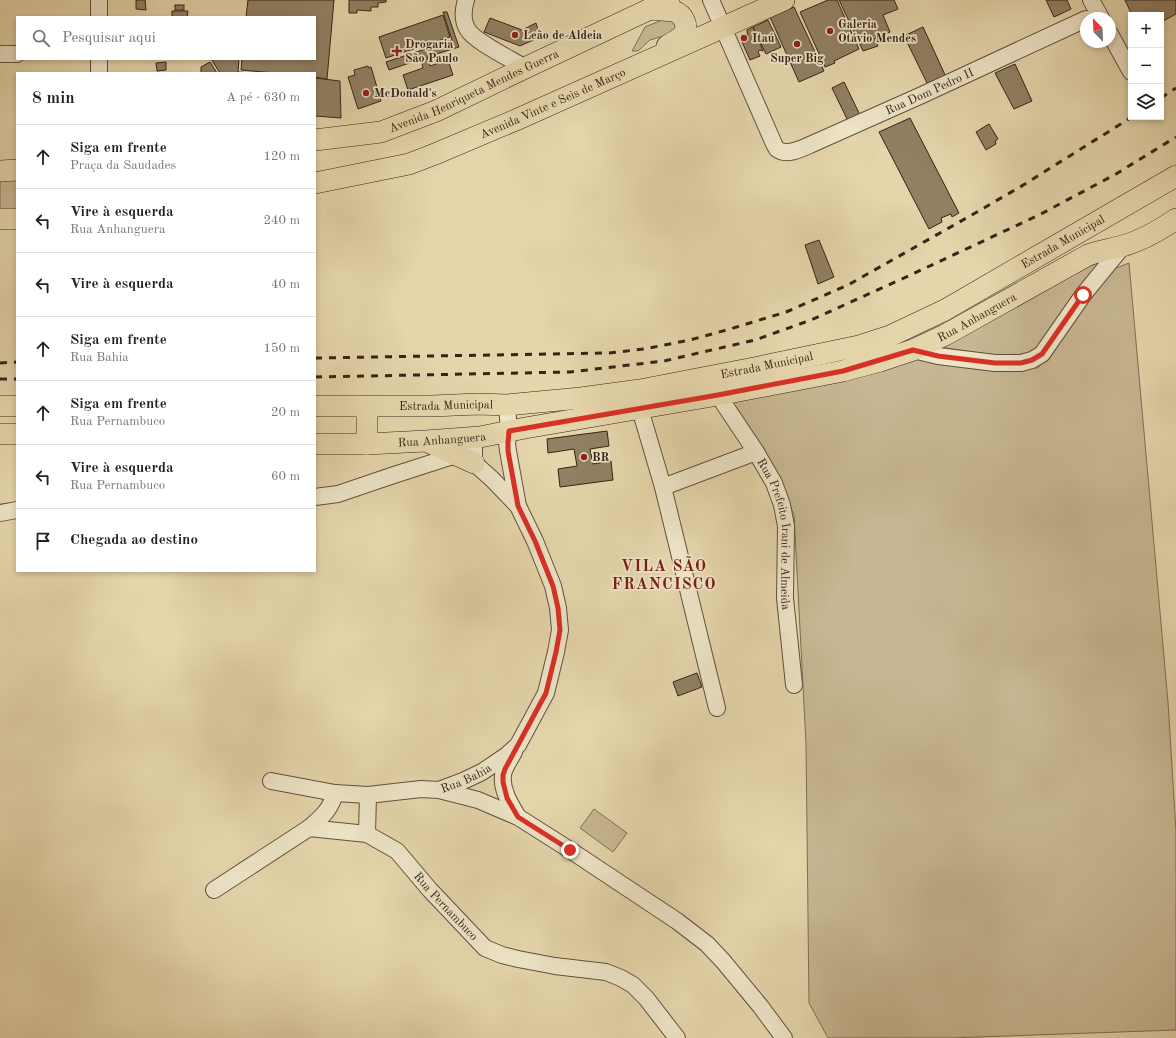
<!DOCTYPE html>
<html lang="pt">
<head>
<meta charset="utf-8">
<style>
	:root { --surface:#fff; --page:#f2f2f2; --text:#222; --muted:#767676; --line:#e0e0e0 }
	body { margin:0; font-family:"Old Standard TT",serif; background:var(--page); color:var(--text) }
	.controls { position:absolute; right:12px; top:12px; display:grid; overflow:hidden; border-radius:0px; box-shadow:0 2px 6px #0003 }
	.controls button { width:36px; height:36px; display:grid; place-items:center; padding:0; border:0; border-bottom:1px solid var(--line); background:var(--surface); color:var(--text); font:20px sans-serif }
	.compass { position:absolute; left:1080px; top:12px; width:36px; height:36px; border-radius:50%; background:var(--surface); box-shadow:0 2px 6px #0003; rotate:337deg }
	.stop { position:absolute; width:12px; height:12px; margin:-9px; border:3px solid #d93025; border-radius:50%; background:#fff }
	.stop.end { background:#d93025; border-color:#fff; box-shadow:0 1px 4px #0008 }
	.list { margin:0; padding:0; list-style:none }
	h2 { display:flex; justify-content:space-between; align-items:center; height:52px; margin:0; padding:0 16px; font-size:17px }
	h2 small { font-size:13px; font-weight:400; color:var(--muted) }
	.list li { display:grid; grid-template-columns:26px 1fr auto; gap:12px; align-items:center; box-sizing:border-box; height:64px; padding:0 16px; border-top:1px solid var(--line) }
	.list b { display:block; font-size:15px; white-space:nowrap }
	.list p { margin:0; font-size:13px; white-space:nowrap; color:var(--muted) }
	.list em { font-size:13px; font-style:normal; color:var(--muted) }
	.icon { flex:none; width:22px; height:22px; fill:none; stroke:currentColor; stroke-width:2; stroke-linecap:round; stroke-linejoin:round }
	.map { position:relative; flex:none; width:1176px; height:1038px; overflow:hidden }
	.search { position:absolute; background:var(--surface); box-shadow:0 2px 6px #0003; left:16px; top:16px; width:300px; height:44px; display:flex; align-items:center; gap:10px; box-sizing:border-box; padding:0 14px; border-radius:0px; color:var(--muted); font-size:15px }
	.panel { position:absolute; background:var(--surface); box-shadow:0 2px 6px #0003; left:16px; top:72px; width:300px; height:500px; border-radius:0px }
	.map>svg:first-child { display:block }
	.green { fill:#c7b792; stroke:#7e6d54 }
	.building { fill:#918063; stroke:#352316 }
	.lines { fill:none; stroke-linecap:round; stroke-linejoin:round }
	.minor-casing { stroke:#61503b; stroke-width:18 }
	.major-casing { stroke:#352316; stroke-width:22 }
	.minor { stroke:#eee4c8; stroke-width:16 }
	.major { stroke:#e5d5ab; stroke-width:21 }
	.rail { stroke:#352316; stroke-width:3; stroke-dasharray:7 7; stroke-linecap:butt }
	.route { stroke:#d93025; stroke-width:5 }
	.poi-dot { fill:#8f2418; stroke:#eee4c8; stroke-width:1.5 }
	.labels { text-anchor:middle; stroke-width:3.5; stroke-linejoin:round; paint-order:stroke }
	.poi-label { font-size:12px; font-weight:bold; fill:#352316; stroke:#eee4c8; text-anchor:start }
	.street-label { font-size:12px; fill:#352316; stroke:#eee4c8 }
	.district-label { font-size:16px; font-weight:bold; letter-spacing:1px; fill:#7a1f14; stroke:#eee4c8 }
</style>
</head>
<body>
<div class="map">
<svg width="1176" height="1038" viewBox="0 0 1176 1038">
	<rect width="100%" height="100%" fill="#e5d5ab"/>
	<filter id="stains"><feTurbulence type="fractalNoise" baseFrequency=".005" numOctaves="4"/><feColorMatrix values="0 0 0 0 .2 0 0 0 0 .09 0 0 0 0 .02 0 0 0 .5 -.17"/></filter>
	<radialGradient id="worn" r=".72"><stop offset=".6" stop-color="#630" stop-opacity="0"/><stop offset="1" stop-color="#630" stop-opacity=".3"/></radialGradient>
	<g class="green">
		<path d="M677,14V32L650,40L638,51H632L645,27Z"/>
		<rect x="0" y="180" width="17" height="30"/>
		<path d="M1100,261L1046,337L1033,352L1008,357L938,347Z"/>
		<path d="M1129,263L1168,702L1176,831V1030L950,1038H828L809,1003L806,744L794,514L757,445L726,400L912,356L945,363L1038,368L1109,271Z"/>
		<path d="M594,809L627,833L613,852L580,828Z"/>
	</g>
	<g class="building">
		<path d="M136,0H145L146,10L136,9Z"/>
		<path d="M248,0H334L327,79L315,77V73H274L241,70L242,59H315V17H246Z"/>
		<path d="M349,0H386V2L378,3V7H371V11L357,10V13H349Z"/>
		<path d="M828,0H837L859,49L834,61L835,63L825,67L800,12Z"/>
		<path d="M839,0H894L898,9L883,15L890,32L874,39L878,46L863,51Z"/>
		<path d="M1046,0H1067L1071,9L1054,17Z"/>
		<path d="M1125,0H1176V14L1161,22V15H1132Z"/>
		<rect x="175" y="5" width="9" height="5"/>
		<path d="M794,7L824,71L799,82L770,17Z"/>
		<path d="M172,11H188L187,17H172Z"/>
		<path d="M443,12H447L459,47L427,57L430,66L448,60L453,75L408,90L403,75L423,68L421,59L389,70L386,62L452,40Z"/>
		<path d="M443,15L450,37L386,58L379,37Z"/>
		<path d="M490,18L522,30L536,23L540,37L520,46L484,32Z"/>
		<path d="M768,20L781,47L766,54L753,27Z"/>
		<path d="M753,27L763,51L760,50L758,52L760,56L750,60L742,42L748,39L747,30Z"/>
		<path d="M923,27L946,77L928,85L904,36Z"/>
		<path d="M211,59H239L238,72L251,73H220Z"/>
		<path d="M166,62V70L157,71L156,63Z"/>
		<path d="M210,62L217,73H201V67Z"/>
		<path d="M1015,64L1032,101L1014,109L995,73Z"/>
		<path d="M368,66L369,68L371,67L381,101L358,109L348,77L355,75L354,70Z"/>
		<path d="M315,78L340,81L341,118L315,116Z"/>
		<path d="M844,82L860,115L848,121L832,88Z"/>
		<path d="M910,118L959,213L952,217L951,214L941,218L942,222L929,229L879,132Z"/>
		<path d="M989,124L998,139L995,141L996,144L986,150L976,132Z"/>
		<path d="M819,240L834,277L818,284L805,245Z"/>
		<path d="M607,431L609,446L590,449L593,464L611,461L613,480L560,487L558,469L577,466L574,449L548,453L547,439Z"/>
		<path d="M697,673L702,687L678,696L673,682Z"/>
	</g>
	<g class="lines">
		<defs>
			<g id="minor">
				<path d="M99,0V17"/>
				<path d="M466,0C463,10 462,21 468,30C474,41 513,60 525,68"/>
				<path id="s1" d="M711,0L774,144C775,146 776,148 777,149C787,157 803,148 812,144L922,95L1086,19"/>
				<path d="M1091,0L1101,18"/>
				<path d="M1110,34L1131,72"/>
				<path d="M0,54H17"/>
				<path d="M99,73V59"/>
				<path d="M913,350L938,356L995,363H1021L1032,360L1042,354L1083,295L1123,246"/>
				<path id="s2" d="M718,395L756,452L774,483L782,505L786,526L785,598L794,685"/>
				<path d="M640,409L663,487L717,708"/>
				<path d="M472,438L474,444V463L492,479L518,506"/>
				<path d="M663,487L756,452"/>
				<path d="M315,497L338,494L391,476L456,455"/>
				<path d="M0,513L17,510"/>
				<path d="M514,752C510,760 504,767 503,775C501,790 511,805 518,817"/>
				<path id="s3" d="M271,781L335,793L368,795L421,789L439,790L463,781L482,772L507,755L518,745L546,693L556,652L560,630L558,608L553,586L535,541L518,506L508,451L507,443L509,431L507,405"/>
				<path d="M439,790L478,800L518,817L570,850L677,921L707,944L723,961L761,1007L784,1038"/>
				<path d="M309,828C322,817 331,809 335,793"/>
				<path d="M367,834L368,795"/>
				<path id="s4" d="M214,890L309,828L367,834L397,851L430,890L485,948L502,955L518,959L555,966L606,972L621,978L633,985L646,998L677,1038"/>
			</g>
			<g id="major">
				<path d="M650,9L674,11C679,13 682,15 684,20C691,35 677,39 667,46"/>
				<path id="s5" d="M315,140L381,132L436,111L525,68L669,0"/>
				<path d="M0,171L17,170"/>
				<path id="s6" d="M315,183L409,164L435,154L518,119L784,0"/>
				<path d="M0,219H17"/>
				<path d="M0,406H17"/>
				<path id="s7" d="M315,406H432L478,404L507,405L581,398L640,390L754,368L859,346L890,336L945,310L1176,176"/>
				<path d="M367,414V444"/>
				<path d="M0,434H17"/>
				<path d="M428,442L474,463"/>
				<path id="s8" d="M315,444H367L426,441L480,437L525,428L718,395L843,371L880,361L913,350L945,335L1088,255C1100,251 1111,249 1122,246C1141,241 1160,230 1176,219"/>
			</g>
		</defs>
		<use href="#minor" class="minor-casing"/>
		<use href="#major" class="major-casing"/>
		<use href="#minor" class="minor"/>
		<use href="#major" class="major"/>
		<g class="rail">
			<path d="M1161,98L1176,88"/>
			<path d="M315,358L609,353L644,349L690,340L730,329L786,312L848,285L970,216L1020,187L1132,117"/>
			<path d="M0,363L17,362"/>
			<path d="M315,377L570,372L664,361L755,340L811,320L904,278L1039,215L1116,174L1176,137"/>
			<path d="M0,379H17"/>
		</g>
	</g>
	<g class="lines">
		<path class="route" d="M570,850L518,817L507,798L503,782V775L505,769L546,693L556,652L560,630L558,608L553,586L535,541L518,506L508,451V443L509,431L718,395L843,371L913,350L938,356L995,363H1021L1032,360L1042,354L1083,295"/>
	</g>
	<g class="poi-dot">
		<circle cx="830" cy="31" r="4"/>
		<circle cx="515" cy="35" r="4"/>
		<circle cx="744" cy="38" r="4"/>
		<circle cx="797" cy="44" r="4"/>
		<path d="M395 45h4v4h4v4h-4v4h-4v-4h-4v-4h4z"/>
		<circle cx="366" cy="93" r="4"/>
		<circle cx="584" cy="457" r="4"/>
	</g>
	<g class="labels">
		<g class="poi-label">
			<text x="838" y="28">Galeria<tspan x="838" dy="14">Otávio Mendes</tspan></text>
			<text x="523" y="39">Leão de Aldeia</text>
			<text x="752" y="42">Itaú</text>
			<text x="405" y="48">Drogaria<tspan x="405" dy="14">São Paulo</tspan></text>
			<text x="797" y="62" text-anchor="middle">Super Big</text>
			<text x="374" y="97">McDonald's</text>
			<text x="592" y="461">BR</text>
		</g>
		<g class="street-label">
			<text dy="4" stroke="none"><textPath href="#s5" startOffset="168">Avenida Henriqueta Mendes Guerra</textPath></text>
			<text dy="4" stroke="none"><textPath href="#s1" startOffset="329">Rua Dom Pedro II</textPath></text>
			<text dy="4" stroke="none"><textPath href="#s6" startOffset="252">Avenida Vinte e Seis de Março</textPath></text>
			<text dy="4" stroke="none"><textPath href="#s7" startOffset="779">Estrada Municipal</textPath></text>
			<text dy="4" stroke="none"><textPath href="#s8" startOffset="679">Rua Anhanguera</textPath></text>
			<text dy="4" stroke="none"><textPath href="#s7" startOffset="455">Estrada Municipal</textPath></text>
			<text dy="4" stroke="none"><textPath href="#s7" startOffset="131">Estrada Municipal</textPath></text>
			<text dy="4" stroke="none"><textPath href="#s8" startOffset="127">Rua Anhanguera</textPath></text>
			<text dy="4" stroke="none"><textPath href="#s2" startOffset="155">Rua Prefeito Irani de Almeida</textPath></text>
			<text dy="4" stroke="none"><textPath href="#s3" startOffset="199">Rua Bahia</textPath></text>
			<text dy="4" stroke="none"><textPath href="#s4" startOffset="280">Rua Pernambuco</textPath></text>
		</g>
		<g class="district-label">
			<text x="664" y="571">VILA SÃO<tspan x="664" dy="18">FRANCISCO</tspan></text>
		</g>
	</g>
	<rect width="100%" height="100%" filter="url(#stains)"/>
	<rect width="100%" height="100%" fill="url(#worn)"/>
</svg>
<div class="controls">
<button>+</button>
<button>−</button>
<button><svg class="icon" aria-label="layers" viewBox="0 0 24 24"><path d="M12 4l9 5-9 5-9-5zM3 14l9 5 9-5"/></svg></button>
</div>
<svg class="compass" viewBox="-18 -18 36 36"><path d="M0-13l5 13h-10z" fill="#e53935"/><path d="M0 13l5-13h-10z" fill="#767676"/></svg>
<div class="stop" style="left:1083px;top:295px"></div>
<div class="stop end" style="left:570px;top:850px"></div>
<div class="search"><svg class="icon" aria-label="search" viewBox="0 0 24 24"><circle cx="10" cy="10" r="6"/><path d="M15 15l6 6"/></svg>Pesquisar aqui</div>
<section class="panel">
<h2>8 min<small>A pé · 630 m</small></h2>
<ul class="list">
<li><svg class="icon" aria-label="ahead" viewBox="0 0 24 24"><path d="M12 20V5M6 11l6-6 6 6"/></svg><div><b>Siga em frente</b><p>Praça da Saudades</p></div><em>120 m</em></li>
<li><svg class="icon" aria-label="left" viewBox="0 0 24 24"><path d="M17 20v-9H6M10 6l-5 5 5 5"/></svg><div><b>Vire à esquerda</b><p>Rua Anhanguera</p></div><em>240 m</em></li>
<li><svg class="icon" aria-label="left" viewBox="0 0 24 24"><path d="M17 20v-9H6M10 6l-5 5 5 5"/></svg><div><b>Vire à esquerda</b></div><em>40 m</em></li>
<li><svg class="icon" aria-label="ahead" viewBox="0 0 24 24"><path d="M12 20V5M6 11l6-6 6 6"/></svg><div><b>Siga em frente</b><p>Rua Bahia</p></div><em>150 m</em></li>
<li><svg class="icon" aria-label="ahead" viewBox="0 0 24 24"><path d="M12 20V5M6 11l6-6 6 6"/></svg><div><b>Siga em frente</b><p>Rua Pernambuco</p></div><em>20 m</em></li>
<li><svg class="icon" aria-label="left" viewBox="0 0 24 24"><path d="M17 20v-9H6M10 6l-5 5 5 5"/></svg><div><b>Vire à esquerda</b><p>Rua Pernambuco</p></div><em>60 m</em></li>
<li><svg class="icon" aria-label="arrive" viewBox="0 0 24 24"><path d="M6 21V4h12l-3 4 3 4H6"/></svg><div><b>Chegada ao destino</b></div></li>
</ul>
</section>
</div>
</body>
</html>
